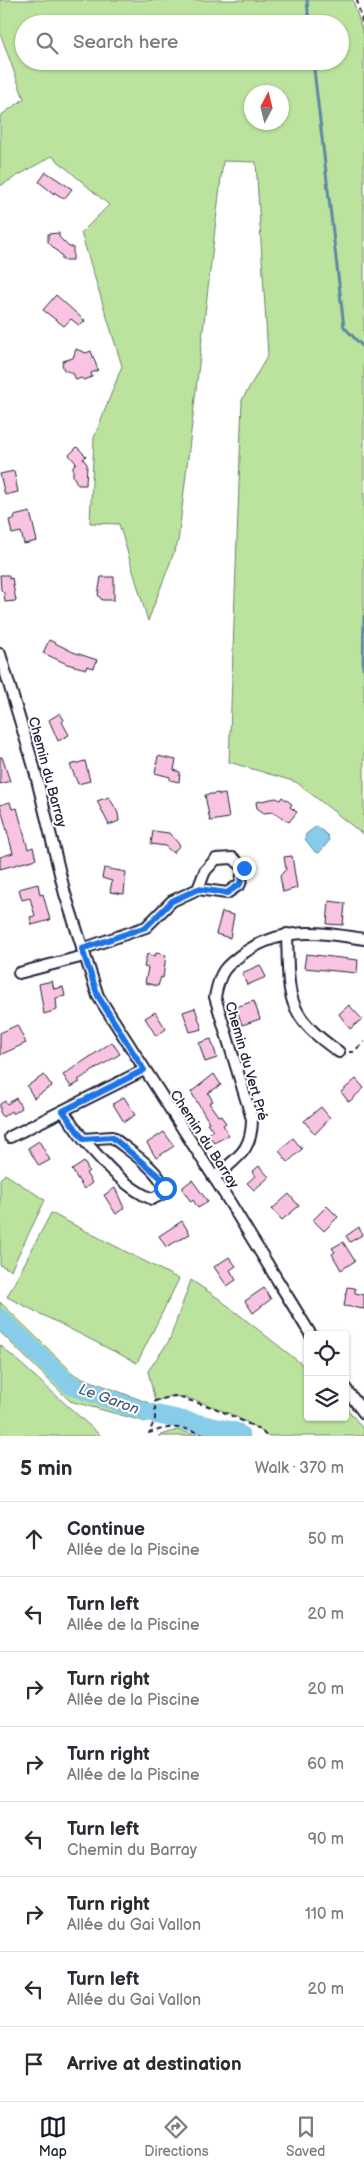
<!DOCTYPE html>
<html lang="en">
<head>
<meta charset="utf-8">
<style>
	:root { --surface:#fff; --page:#f7f7f7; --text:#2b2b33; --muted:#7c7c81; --line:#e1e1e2; --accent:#111827 }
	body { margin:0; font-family:"Balsamiq Sans",sans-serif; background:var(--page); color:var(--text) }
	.controls { position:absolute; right:15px; bottom:15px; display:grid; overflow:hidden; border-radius:5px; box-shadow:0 1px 4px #0004 }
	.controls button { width:45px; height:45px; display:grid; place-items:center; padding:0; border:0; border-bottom:1px solid var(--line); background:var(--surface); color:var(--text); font:25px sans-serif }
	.compass { position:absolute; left:244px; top:85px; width:45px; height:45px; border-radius:50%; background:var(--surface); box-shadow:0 1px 4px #0004; rotate:7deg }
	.stop { position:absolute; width:15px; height:15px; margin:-11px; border:4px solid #1a73e8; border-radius:50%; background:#fff }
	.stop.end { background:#1a73e8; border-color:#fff; box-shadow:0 1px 5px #0008 }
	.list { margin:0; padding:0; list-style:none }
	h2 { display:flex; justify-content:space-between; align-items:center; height:65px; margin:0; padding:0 20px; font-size:21px }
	h2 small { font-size:16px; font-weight:400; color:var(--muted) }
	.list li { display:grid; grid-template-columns:32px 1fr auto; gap:15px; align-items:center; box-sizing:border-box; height:75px; padding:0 20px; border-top:1px solid var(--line) }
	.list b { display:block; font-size:19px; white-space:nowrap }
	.list p { margin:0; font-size:16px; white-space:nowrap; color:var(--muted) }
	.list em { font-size:16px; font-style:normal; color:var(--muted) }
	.icon { flex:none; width:28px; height:28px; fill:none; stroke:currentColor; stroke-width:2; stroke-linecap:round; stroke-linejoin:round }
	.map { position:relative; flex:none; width:364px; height:1436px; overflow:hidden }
	.search { position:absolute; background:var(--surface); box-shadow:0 1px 4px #0004; left:15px; right:15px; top:15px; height:55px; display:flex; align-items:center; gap:12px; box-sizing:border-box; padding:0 18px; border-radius:28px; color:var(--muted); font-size:19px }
	.sheet { height:665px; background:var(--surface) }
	nav { display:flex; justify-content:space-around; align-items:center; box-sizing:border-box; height:70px; border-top:1px solid var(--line); background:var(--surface); font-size:14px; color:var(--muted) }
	nav a { display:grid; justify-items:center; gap:2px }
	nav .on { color:var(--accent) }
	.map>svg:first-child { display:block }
	.green { fill:#bbe39e; stroke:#6e826c; fill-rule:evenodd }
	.water { fill:#87cce8; stroke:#5f88a3 }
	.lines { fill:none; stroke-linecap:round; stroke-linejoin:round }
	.stream { stroke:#5f88a3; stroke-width:3 }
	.river { stroke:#87cce8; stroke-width:19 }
	.building { fill:#f8c4e1; stroke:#22223b }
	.minor-casing { stroke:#22223b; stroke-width:14 }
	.path { stroke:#22223b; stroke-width:2; stroke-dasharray:5 4; stroke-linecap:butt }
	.minor { stroke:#fff; stroke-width:10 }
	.route { stroke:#1a73e8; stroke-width:6 }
	.labels { text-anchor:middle; stroke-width:4; stroke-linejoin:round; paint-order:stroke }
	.street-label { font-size:14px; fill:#22223b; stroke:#fff }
	.water-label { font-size:15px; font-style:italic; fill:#455e78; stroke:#fff }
</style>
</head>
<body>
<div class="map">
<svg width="364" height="1436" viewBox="0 0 364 1436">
	<rect width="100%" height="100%" fill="#fff"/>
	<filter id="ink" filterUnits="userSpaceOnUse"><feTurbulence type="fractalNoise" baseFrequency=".02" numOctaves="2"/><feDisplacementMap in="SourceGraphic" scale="10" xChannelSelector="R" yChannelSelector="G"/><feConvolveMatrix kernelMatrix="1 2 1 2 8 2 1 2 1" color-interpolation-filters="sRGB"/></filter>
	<g filter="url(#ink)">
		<g class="green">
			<path d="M0,0H353L364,36V835L296,782L229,762L242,400L268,355L256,162L223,161L178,542L148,621L119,524L90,523L94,438L122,366L81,233L109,205L52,156L0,186V116L24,99L0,33ZM24,24H340V61H24ZM252,92H282V122H252Z"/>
			<path d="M5,1174L45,1200L11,1270L0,1265V1179Z"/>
			<path d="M51,1213L179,1279L137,1363L7,1297Z"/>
			<path d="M191,1280L218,1298L308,1369V1417H345V1406L364,1430V1436H267C254,1422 193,1396 174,1396C168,1396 161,1400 155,1401L148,1371L169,1341Z"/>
			<path d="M0,1302L75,1375L149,1403L146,1422L70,1401L0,1332Z"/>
			<path d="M0,1345L101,1436H0Z"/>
			<path d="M177,1430L200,1436H158Z"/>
		</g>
		<path class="water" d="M317,826L328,836L329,841L319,853L315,852L305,839L306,834Z"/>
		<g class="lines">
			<g class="stream">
				<path d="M307,0L309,24"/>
				<path d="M313,61L344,327L364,348"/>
				<path d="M363,668L364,616"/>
			</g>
			<path class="river" d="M0,1318L70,1385L145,1412L236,1432L241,1436"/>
		</g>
		<g class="building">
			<path d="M46,172L72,189L64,199L54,192V194L39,182Z"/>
			<path d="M59,233V237L69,247H73V260H62V256L48,242V234Z"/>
			<path d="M56,295L85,321L80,326L71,319L64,326L43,310Z"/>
			<path d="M76,349L86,353L91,351L98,370L91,373L92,377L84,380L81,378L76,380L73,373L64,370L62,364L63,361L73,358Z"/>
			<path d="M77,447L86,456L83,459L87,464L86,485H78L73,476V466L76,463L69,455Z"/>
			<path d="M14,471L18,492L5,495L0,474Z"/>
			<path d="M30,512L37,541L24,544L21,532L12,534L9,520L15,519L14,516Z"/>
			<path d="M0,575H9V579L12,578L16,601L5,602L4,593L1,590Z"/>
			<path d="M101,577H114V600H102L98,595Z"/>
			<path d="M49,640L73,652L97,660L94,668L87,666L86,669L67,664L43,653Z"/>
			<path d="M60,713L64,720L62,722L69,735L58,741L49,720Z"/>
			<path d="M158,756L176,760L174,770L180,772L179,782L170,780V777L155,773Z"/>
			<path d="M0,757H2L10,781L0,784Z"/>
			<path d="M85,761L90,781L78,784L70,765Z"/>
			<path d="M219,793V795L225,794L229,818L210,821L205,795Z"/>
			<path d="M109,797L118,813L119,821L109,825L97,801Z"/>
			<path d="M282,797L292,804L290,807L297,812L289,822L273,812L264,813L257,808L256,802L276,798L280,800Z"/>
			<path d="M10,802L12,809L17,808L28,849L33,847L36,859L0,869V857L13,853L0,805Z"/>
			<path d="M153,831L169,833L180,845L173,853L165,846L151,844Z"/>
			<path d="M292,856L297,888L283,892L280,876L286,869L284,857Z"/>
			<path d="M104,868L126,872L124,894L110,892L112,881L102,878Z"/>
			<path d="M38,884L40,895L43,894L50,920L32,925L30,917L35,916L30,898L22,900L19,889Z"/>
			<path d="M329,901L345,903L343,925L327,924Z"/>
			<path d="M222,912L234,915L230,938L216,934Z"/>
			<path d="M156,953L166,955L163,978L161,977L158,986L145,983L148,968L144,967L147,954L155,956Z"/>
			<path d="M306,954L358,960L357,973L304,968Z"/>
			<path d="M260,965L266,977L247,985L242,973Z"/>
			<path d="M52,981L54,989L63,987L65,996L56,998L57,1010L44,1014L39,984Z"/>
			<path d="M254,1001L260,1019L242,1025L236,1007Z"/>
			<path d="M349,1005L362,1019L350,1029L339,1014Z"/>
			<path d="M195,1008L202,1029L190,1032L183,1012Z"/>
			<path d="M155,1012L166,1029L156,1036L145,1018Z"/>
			<path d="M17,1025L26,1043L0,1055V1033Z"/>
			<path d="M211,1039L217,1058L205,1062L199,1043Z"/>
			<path d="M112,1042L120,1054L78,1080L80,1082L71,1087L63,1075Z"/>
			<path d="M214,1074L221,1085L208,1093L213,1101L209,1103L218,1116L220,1115L226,1123L223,1125L229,1135L214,1143L208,1134L213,1131L207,1123L209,1122L191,1092Z"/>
			<path d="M44,1075L52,1086L34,1098L27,1086Z"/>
			<path d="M356,1079L364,1088L349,1102L341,1092Z"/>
			<path d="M124,1097L135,1115L124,1122L113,1104Z"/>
			<path d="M16,1098L22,1108L13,1114L11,1111L3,1117L0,1112V1104L5,1101L7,1104Z"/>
			<path d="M321,1107L330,1118L315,1134L304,1121Z"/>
			<path d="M164,1132L174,1146L156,1158L147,1143Z"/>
			<path d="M293,1138L302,1149L288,1162L279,1151Z"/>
			<path d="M39,1141L50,1160L39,1166L28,1148Z"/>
			<path d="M84,1162L89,1171L86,1173L92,1183L84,1189L72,1170Z"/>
			<path d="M259,1166L269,1177L254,1190L247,1183L255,1176L252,1172Z"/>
			<path d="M192,1180L208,1202L198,1208L193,1200L191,1202L183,1190V1187Z"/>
			<path d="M115,1188L124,1208L116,1214L104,1195Z"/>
			<path d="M289,1194L299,1206L282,1220L272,1209Z"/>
			<path d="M327,1206L338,1217L324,1231L313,1220Z"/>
			<path d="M182,1221L190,1234L166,1247L159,1236Z"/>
			<path d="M359,1227L362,1235L350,1242L346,1236Z"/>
			<path d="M343,1242L355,1261L341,1270L332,1254L335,1252L332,1248Z"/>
			<path d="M229,1257L236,1266L230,1270L236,1280L227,1286L214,1267Z"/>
			<path d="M347,1287L355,1288V1293L364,1295V1309L344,1306Z"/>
			<path d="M264,1288L271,1299L253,1313L245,1301Z"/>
		</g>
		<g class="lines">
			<defs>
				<g id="minor">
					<path d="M0,654L34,767L65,894L98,996L229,1201L311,1335"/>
					<path d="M287,934C289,996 284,1014 339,1052"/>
					<path d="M82,949L146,927L172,901L198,889L227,893L240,884L244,868L233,858L216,859L205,871L198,889"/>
					<path d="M19,973L84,956"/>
					<path d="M63,1111L83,1139L112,1137C130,1152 156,1167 165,1188L162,1194L152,1199C125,1188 102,1161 83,1139"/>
					<path d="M10,1137L144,1070"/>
					<path d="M214,1178C237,1157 252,1152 252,1119L215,997C220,971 224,967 245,952C285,926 319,932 364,939"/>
					<path d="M345,1388L364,1413"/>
				</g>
			</defs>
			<use href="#minor" class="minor-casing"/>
			<g class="path">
				<path d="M357,0L364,30"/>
				<path d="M349,1052H353L364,1042"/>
				<path d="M205,1436C182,1426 173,1425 149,1433L155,1419V1401L174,1396L215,1408L261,1430L266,1436"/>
			</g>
			<use href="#minor" class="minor"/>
		</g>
	</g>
	<g class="lines" filter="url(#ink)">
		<path class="route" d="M165,1188L161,1178L112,1137L83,1139L63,1111L144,1070L98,996L82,949L146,927L172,901L198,889L227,893L240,884L244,868"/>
	</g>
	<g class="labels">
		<g class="street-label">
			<text transform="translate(48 772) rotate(75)" y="5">Chemin du Barray</text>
			<text transform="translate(247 1061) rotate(74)" y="5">Chemin du Vert Pré</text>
			<text transform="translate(205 1139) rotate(57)" y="5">Chemin du Barray</text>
		</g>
		<g class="water-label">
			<text transform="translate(109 1399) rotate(20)" y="5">Le Garon</text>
		</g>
	</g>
</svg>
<div class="controls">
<button><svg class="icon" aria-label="locate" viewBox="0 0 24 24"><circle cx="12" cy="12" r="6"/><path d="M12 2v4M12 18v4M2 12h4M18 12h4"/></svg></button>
<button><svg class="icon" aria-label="layers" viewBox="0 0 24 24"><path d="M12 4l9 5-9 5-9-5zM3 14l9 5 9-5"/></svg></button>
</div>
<svg class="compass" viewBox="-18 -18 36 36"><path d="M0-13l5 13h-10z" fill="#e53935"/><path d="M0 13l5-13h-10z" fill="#7c7c81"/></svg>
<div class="stop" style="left:165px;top:1188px"></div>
<div class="stop end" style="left:244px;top:868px"></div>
<div class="search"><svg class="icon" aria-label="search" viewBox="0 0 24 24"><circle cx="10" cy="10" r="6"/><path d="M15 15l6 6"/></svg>Search here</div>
</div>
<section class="sheet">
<h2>5 min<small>Walk · 370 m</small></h2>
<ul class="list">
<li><svg class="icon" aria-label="ahead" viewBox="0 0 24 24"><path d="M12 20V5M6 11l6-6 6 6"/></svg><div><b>Continue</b><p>Allée de la Piscine</p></div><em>50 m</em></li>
<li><svg class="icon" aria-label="left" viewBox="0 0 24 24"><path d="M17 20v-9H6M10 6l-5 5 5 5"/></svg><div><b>Turn left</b><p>Allée de la Piscine</p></div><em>20 m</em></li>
<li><svg class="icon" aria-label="right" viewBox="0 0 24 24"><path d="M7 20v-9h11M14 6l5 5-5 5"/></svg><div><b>Turn right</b><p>Allée de la Piscine</p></div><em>20 m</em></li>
<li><svg class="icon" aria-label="right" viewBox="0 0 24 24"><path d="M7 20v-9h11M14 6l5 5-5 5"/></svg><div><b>Turn right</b><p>Allée de la Piscine</p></div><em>60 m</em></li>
<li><svg class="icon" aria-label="left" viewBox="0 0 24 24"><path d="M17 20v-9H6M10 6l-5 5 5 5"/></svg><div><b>Turn left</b><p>Chemin du Barray</p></div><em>90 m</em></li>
<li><svg class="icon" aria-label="right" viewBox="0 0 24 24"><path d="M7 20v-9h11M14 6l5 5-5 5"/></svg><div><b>Turn right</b><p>Allée du Gai Vallon</p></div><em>110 m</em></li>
<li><svg class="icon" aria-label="left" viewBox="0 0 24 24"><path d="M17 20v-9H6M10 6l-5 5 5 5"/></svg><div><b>Turn left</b><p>Allée du Gai Vallon</p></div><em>20 m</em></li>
<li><svg class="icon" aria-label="arrive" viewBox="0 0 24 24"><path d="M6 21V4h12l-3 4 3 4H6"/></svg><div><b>Arrive at destination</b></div></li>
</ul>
</section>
<nav>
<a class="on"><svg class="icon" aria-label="map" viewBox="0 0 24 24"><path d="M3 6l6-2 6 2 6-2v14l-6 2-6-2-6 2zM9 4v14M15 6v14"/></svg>Map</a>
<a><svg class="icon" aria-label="directions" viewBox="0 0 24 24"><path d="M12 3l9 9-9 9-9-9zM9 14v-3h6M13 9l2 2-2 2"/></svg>Directions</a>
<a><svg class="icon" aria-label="saved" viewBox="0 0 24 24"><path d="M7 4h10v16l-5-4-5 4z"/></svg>Saved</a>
</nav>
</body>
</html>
